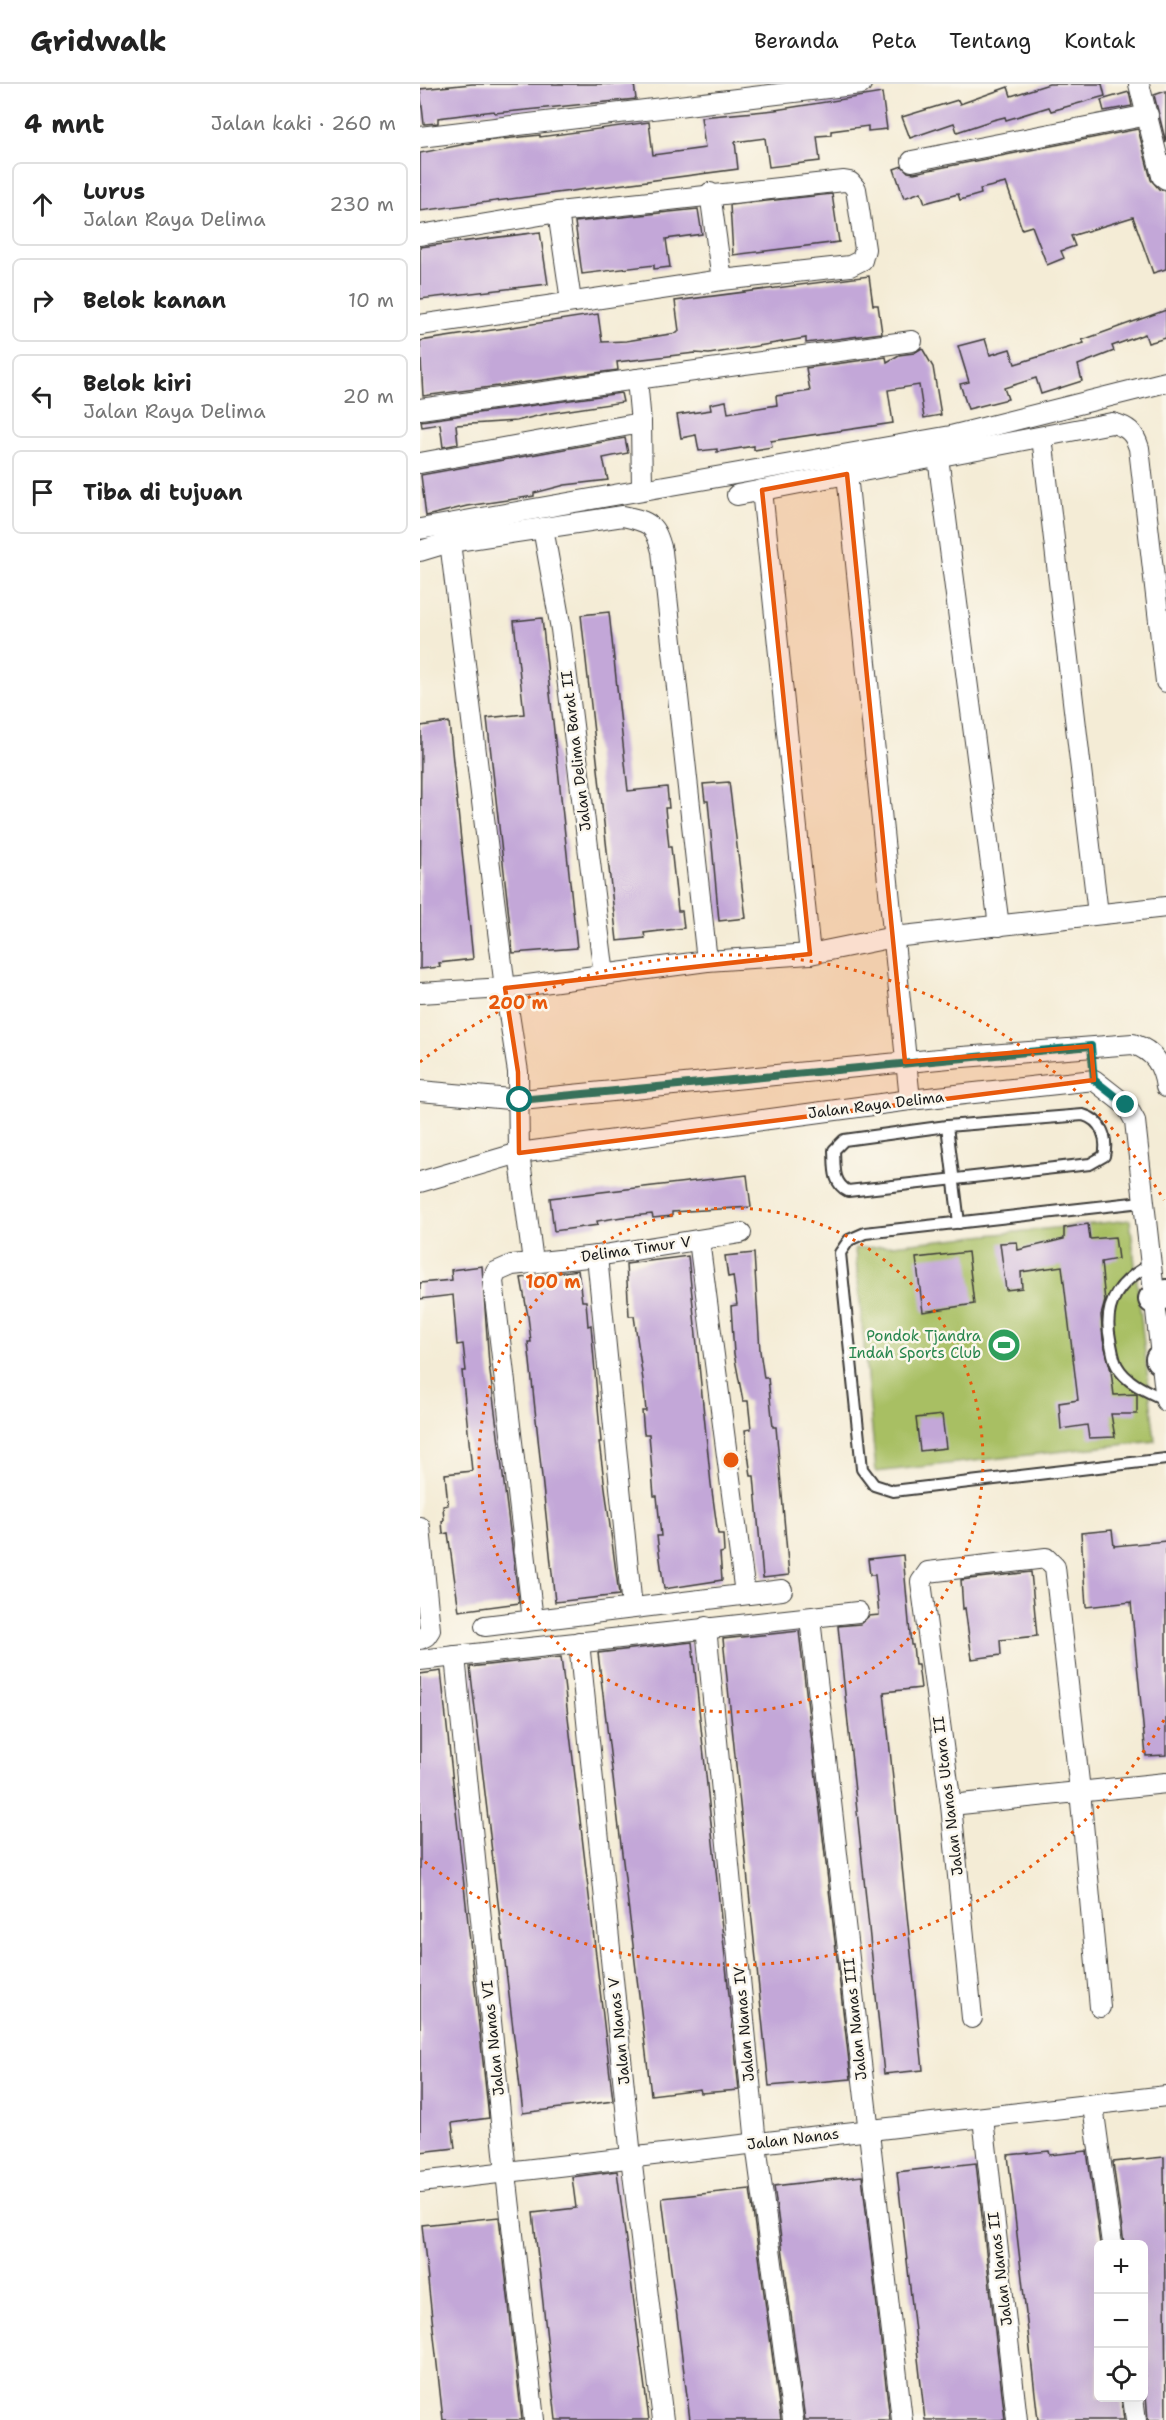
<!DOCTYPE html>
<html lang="id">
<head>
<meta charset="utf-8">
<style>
	:root { --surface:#fff; --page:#f2f2f2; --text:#222; --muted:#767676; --line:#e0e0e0 }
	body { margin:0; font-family:"Shantell Sans",sans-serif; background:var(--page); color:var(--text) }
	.controls { position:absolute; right:18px; bottom:18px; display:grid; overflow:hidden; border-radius:9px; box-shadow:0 6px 24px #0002 }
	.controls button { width:54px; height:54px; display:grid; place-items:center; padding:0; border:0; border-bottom:2px solid var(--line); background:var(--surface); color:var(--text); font:30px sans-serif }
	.stop { position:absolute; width:18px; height:18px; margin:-14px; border:4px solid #0f766e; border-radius:50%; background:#fff }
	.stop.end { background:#0f766e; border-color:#fff; box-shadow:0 2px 6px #0008 }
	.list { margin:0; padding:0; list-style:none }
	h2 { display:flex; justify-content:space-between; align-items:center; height:78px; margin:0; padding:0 24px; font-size:26px }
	h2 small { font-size:20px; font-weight:400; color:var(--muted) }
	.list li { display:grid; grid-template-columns:39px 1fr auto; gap:18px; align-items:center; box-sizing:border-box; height:84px; margin:0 12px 12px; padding:0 12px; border:2px solid var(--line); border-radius:9px }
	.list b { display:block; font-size:22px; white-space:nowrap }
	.list p { margin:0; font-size:20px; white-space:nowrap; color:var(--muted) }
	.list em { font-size:20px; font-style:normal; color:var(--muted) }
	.icon { flex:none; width:33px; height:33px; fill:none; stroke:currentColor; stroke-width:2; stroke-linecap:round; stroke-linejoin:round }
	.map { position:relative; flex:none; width:746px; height:2336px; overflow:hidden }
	header { display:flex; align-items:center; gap:36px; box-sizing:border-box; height:84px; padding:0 30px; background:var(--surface); border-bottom:2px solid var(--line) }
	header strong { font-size:28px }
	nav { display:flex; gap:33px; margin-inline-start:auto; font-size:21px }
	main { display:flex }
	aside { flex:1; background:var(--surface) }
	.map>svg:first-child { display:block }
	.green { fill:#a8bf64; stroke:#626e40; stroke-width:1.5 }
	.building { fill:#c3a7d8 }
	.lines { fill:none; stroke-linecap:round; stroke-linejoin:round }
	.service-casing { stroke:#3c3b38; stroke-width:14 }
	.minor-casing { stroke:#3c3b38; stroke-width:22 }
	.secondary-casing { stroke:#3c3b38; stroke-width:32 }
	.service { stroke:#fff; stroke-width:10 }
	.minor { stroke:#fff; stroke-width:20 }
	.secondary { stroke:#fff; stroke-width:28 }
	.route { stroke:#0f766e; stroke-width:8 }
	.marked { fill:#e8590c; fill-opacity:0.2; stroke:#e8590c; stroke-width:4.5; stroke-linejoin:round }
	.ring { fill:none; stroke:#e8590c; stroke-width:3; stroke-dasharray:3 6 }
	.labels { text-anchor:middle; stroke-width:5; stroke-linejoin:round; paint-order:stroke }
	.street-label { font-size:15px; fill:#1c1c1c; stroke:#fbf7ec }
	.leisure-label { font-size:15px; fill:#27864d; stroke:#fbf7ec; text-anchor:end }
	.centre { fill:#e8590c; stroke:#fbf7ec; stroke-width:3 }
	.ring-label { font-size:18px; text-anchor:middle; font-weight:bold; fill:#e8590c; stroke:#fbf7ec; stroke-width:5; stroke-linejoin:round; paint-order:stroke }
</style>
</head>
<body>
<header>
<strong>Gridwalk</strong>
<nav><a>Beranda</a><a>Peta</a><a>Tentang</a><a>Kontak</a></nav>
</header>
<main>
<aside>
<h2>4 mnt<small>Jalan kaki · 260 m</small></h2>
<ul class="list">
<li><svg class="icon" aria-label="ahead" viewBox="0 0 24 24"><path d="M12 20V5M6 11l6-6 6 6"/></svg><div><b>Lurus</b><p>Jalan Raya Delima</p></div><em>230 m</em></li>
<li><svg class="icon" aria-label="right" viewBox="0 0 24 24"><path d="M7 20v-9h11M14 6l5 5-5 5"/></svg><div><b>Belok kanan</b></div><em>10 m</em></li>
<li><svg class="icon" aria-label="left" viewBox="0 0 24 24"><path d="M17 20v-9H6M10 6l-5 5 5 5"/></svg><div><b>Belok kiri</b><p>Jalan Raya Delima</p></div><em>20 m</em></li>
<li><svg class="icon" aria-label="arrive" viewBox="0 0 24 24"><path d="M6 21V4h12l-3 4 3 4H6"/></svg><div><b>Tiba di tujuan</b></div></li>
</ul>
</aside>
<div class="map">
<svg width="746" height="2336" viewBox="0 0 746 2336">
	<rect width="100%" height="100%" fill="#fbf7ec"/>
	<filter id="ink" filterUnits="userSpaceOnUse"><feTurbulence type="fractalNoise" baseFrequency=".0167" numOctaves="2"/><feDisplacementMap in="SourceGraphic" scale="12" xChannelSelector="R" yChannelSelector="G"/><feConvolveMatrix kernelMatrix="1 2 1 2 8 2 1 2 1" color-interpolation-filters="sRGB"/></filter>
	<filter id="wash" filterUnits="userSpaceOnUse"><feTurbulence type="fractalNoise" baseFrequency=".008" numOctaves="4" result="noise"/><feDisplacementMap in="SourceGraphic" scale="24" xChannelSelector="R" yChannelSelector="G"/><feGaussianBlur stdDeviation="1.35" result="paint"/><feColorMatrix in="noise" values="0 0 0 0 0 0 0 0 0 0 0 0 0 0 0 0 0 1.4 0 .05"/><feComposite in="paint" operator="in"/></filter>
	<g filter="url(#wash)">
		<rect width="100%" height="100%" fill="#f4ecd6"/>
		<path class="green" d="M710,1136L735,1357L456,1388L435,1165Z"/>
		<g id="blocks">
			<g class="building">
				<path d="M52,0H214L216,15L75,29L74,27L18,34V39L4,40L0,5Z"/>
				<path d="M629,0H682L685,12L631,27L629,23L586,36L585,33L573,36L537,48L534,39L490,54L482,33L538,16L540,20L588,3L591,12Z"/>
				<path d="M746,7V59L734,11Z"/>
				<path d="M709,8L712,22L684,27L681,16Z"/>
				<path d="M462,9L467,45L448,47V42L411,47V51L397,52L400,77L349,83L345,54L315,58L318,85L0,127V69L56,58L120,51V53L229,38L233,71L285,64L281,33L355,26Z"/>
				<path d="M718,45L731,96L739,105L746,107V185L733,189L713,133L651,152L655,162L641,167L644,174L627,181L612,142L602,145L586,99L560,105L561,110L540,116L538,110L505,119L501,108L484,114L474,85L482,82L488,88L494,89Z"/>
				<path d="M412,110L419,158L313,171L310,121Z"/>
				<path d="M278,125L282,150L246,155L250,183L234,185V181L162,190L155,138Z"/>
				<path d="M120,148L128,200L0,215V163Z"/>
				<path d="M449,192L453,221H458L462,249L386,259V254L289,270L275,269L197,278L198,286L3,312L0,257L178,230L182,258L206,257L257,249L259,247L255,217Z"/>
				<path d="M746,226V254L728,259L725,250L692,262L694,267L658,281L662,297L621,310L616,294L584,304L588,315L548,325L540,300L549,298L538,262L565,255L570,271L590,265L595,280L664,259L662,256L668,254Z"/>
				<path d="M502,264L513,283L521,331L504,334L499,301L468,306L473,339L351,357L352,363L334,366V362L297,368V365L279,367L276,351L261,354L257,331L291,326L290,320L306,317L308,329L357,321L356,312L390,307L386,284L466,273L467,278L479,271L494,269Z"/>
				<path d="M201,309L203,318L130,329L96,337L36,341L38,360L23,363L20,340L2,343L1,337Z"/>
				<path d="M205,354L208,369L183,374L188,396L145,401L114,409V412L47,422L6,432L1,391Z"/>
				<path d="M189,528L208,707L247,703L249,724H245L249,763H251L258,827H262L264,844L224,849L225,854L197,857L161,531Z"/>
				<path d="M122,534L157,864L93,869L67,634L104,630L94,537Z"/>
				<path d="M29,638L53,875L19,879L20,883L0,885L1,642Z"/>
				<path d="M309,698L326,834L299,837L288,717H285L283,700Z"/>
				<path d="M327,1091L331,1123L252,1128V1132L233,1134L232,1130L202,1133L177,1137L178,1141L134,1147L130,1114Z"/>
				<path d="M668,1140L670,1155L695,1153L698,1175L681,1178L685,1217L681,1231L683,1256L691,1287L694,1311L717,1310V1330H691L695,1353L669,1354L667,1341L641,1345L639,1319L658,1316L642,1182L601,1188L602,1204L586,1206L580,1159L597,1158L598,1166L644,1155V1144Z"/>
				<path d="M548,1168L554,1220L503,1228L496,1174Z"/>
				<path d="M334,1169L340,1267L344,1294H348L353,1343H356L369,1491L343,1494L334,1392H331L325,1346L331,1345L328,1317H323L314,1270L311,1222L317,1221L313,1192L308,1193L305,1172Z"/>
				<path d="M268,1172L291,1400L298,1450H303L304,1468L300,1469L302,1496L244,1505L237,1452H241L237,1412H234L229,1350H224L222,1327H226L223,1296L214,1232H209L206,1180Z"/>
				<path d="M62,1182L69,1280L99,1519L39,1527L28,1449L23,1450L22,1437L24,1436L23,1422L28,1421L25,1390L52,1387L42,1287H46L43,1260L37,1261L33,1211L0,1215V1199L32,1196L31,1186Z"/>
				<path d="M158,1186L162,1217H166L168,1242L171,1241L181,1358H179L199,1511L135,1518L108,1258H111L108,1232L101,1194Z"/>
				<path d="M522,1331L526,1364L500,1367L496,1334Z"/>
				<path d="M692,1446L694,1462L746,1457V1671L726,1672L711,1518L666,1523L661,1449Z"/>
				<path d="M483,1471L491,1561H493L495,1581H498L501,1604L464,1608L503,1986L464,1990L418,1542L440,1540L449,1532L459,1531L455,1491H450L448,1475Z"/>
				<path d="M611,1488L617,1552L580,1556L581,1571L552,1575L545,1524L543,1525L541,1496Z"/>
				<path d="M379,1547L431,1995L349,2002L303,1555Z"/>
				<path d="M272,1558L319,2006L281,2009L280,2005L231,2011L178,1569Z"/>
				<path d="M141,1573L193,2017L103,2029L50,1583Z"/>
				<path d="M21,1587L69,2034L32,2039L35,2064L0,2068V1590Z"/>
				<path d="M629,2067L630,2071L667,2067L680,2160L678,2313H701L704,2336H618L588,2071Z"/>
				<path d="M744,2073L746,2336H728L723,2274V2160H704L693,2078Z"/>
				<path d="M556,2079L585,2336H505L477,2088Z"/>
				<path d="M197,2087L229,2336H136L113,2129L156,2124L152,2093Z"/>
				<path d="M442,2092L470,2336H385L354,2102Z"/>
				<path d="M330,2105L361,2336H270L242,2114Z"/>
				<path d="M79,2133L102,2336H23L2,2141Z"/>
			</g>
		</g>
	</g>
	<g filter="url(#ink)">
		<use href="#blocks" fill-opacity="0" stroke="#3c3b38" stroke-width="1.5"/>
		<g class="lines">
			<defs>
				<g id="service">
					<path d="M663,1031C682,1036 688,1055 684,1072L670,1080L428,1107C412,1099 415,1082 414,1066L424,1056L527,1042Z"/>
					<path d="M527,1042L539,1139"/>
					<path d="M722,1118L445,1149L429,1156L420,1169L442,1385L454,1401L473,1407L746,1375"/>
					<path d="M730,1181C699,1197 683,1220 690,1255C692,1264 693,1275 697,1282C707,1300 729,1308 746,1316"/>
				</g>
				<g id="minor">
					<path d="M719,0L742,92L746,95"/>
					<path d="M0,53L441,0"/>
					<path d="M492,77L728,31"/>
					<path d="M290,109L302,196"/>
					<path d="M138,128L151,217"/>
					<path d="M0,151L138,128L424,97L430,98L436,105L445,165L442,176L430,182L302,196L0,241"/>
					<path d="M0,325L492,257"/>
					<path d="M221,339L222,404"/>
					<path d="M622,353L678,830"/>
					<path d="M518,373L579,842"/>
					<path d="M0,379L221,339L217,295"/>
					<path d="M427,390L490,1016"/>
					<path d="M342,406L390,870"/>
					<path d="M317,411L692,339C708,343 714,348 719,364L746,598"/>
					<path d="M123,444L141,545L184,891"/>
					<path d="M0,445L531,352L746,298"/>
					<path d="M30,458L85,904L98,988L99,1069L113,1178"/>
					<path d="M0,467L30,458L203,432C230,438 235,440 242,467L287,877"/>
					<path d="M0,909L85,904L287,877L390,870L474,853L746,823"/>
					<path d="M0,1007L101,1016L529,974L713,960C734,967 743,981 746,1003"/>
					<path d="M0,1098L99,1069L490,1016L674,996L706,1021L715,1037L746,1317"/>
					<path d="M279,1156L325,1510"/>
					<path d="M177,1172L212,1524"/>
					<path d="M0,1443L10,1546L6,1552L0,1555"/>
					<path d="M390,1535L482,2336"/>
					<path d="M113,1536L73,1197L76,1188L92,1181L177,1172L321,1149"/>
					<path d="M65,1542L362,1506"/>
					<path d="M286,1543L336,2060L373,2336"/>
					<path d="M159,1558L211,2073L243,2336"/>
					<path d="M35,1572L86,2089L114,2336"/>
					<path d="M0,1576L438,1528"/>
					<path d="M531,1721L746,1699"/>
					<path d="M552,1934L531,1721L501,1498L508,1488L626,1474L635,1483L660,1707L680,1923"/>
					<path d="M673,2022L692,2160"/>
					<path d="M563,2034L597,2336"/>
					<path d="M0,2098L746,2012"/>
					<path d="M713,2314L716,2336"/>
				</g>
				<g id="secondary">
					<path d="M733,1215L746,1210"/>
					<path d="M740,1275L746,1277"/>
				</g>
			</defs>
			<use href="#service" class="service-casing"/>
			<use href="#minor" class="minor-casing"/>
			<use href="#secondary" class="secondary-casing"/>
			<use href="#service" class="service"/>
			<use href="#minor" class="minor"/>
			<use href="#secondary" class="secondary"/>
		</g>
	</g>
	<g class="lines" filter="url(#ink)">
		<path class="route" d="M100,1016L671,962L674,996L706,1021"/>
	</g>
	<path class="marked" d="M427,390L485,978L671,962L674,996L99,1069L98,988L85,904L390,870L342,406Z"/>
	<g class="ring">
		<circle cx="311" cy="1376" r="252"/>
		<path d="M744 1636A505 505 0 0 1 0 1774M0 978A505 505 0 0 1 744 1116"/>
	</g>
	<defs>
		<symbol id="stadium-disc" viewBox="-11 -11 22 22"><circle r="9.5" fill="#2e9e5b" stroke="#fbf7ec"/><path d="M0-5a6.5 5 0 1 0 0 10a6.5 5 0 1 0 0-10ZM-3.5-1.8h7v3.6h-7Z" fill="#fff"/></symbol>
	</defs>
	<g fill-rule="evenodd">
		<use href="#stadium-disc" x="565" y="1242" width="38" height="38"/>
	</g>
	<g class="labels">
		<g class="street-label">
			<text transform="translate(156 667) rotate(-97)" y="5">Jalan Delima Barat II</text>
			<text transform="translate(456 1021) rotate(-7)" y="5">Jalan Raya Delima</text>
			<text transform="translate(216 1165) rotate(-8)" y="5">Delima Timur V</text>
			<text transform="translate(528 1712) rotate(-97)" y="5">Jalan Nanas Utara II</text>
			<text transform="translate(435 1935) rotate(-96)" y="5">Jalan Nanas III</text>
			<text transform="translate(324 1940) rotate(-95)" y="5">Jalan Nanas IV</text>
			<text transform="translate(199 1947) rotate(-96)" y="5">Jalan Nanas V</text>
			<text transform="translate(73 1954) rotate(-96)" y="5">Jalan Nanas VI</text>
			<text transform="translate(373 2055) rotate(-7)" y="5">Jalan Nanas</text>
			<text transform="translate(580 2185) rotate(-97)" y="5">Jalan Nanas II</text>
		</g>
		<g class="leisure-label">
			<text x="561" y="1257">Pondok Tjandra<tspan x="561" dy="17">Indah Sports Club</tspan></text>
		</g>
	</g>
	<circle cx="311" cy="1376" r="9" class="centre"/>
	<g class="ring-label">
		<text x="98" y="925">200 m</text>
		<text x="133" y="1204">100 m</text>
	</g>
</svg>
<div class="controls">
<button>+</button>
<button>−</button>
<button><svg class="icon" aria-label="locate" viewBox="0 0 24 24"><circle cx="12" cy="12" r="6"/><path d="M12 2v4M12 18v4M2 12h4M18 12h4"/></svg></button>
</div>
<div class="stop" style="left:100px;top:1016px"></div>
<div class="stop end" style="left:706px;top:1021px"></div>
</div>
</main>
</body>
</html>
